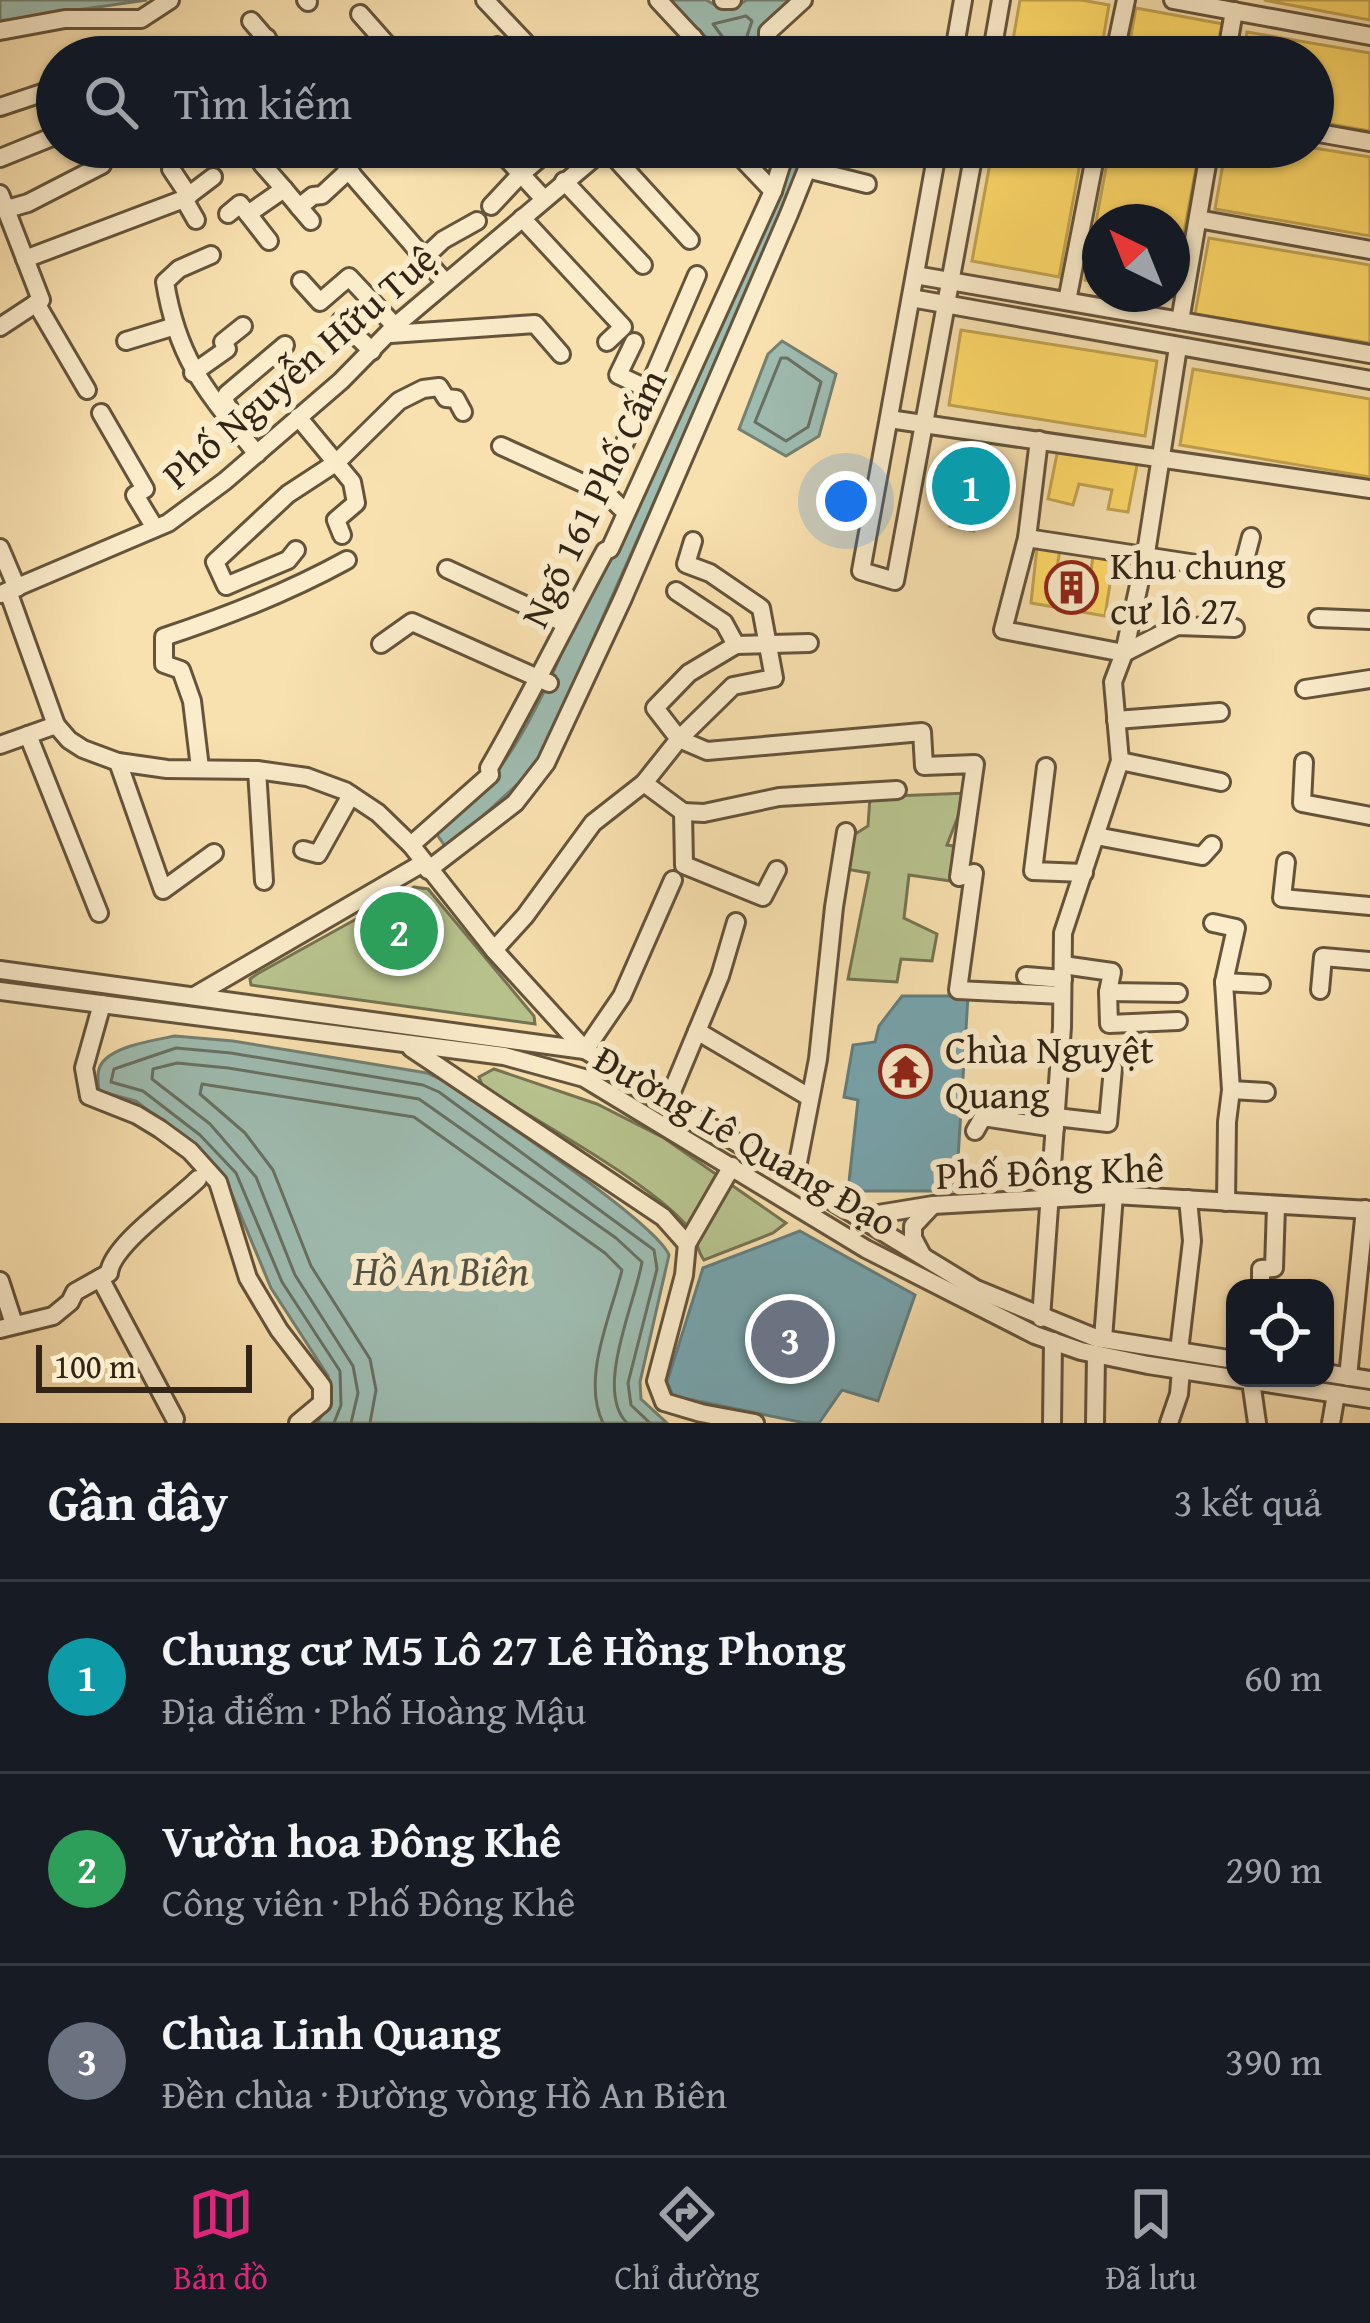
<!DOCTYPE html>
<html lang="vi">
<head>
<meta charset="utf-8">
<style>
	:root { --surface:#171b24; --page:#20242c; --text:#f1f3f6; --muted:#9ea1a6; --line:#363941; --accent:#db2777 }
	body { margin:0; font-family:"Gentium Book Plus",serif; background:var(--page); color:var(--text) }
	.controls { position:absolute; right:36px; bottom:36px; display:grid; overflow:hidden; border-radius:24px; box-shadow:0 3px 9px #0004 }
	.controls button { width:108px; height:108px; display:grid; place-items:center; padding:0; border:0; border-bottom:3px solid var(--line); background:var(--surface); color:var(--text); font:60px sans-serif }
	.compass { position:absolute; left:1082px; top:204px; width:108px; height:108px; border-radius:50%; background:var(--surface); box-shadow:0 3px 9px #0004; rotate:317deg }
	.scale { position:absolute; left:36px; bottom:30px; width:216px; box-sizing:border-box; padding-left:12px; border:6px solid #322516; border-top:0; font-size:33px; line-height:42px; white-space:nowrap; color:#322516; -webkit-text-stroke:9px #fbeccb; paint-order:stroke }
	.you { position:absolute; left:846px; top:501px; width:42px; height:42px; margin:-30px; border:9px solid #fff; border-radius:50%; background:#1a73e8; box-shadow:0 0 0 18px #1a73e833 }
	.badge { display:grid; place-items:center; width:78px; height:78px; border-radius:50%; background:var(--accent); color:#fff; font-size:39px; font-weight:700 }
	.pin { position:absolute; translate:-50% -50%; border:6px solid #fff; box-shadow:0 3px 12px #0006 }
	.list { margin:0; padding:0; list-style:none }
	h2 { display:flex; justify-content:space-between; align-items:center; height:156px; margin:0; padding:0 48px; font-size:51px }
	h2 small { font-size:39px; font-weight:400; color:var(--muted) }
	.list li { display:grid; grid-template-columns:78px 1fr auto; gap:36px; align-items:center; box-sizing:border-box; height:192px; padding:0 48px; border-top:3px solid var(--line) }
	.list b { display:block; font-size:45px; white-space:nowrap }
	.list p { margin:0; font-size:39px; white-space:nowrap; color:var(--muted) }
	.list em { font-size:39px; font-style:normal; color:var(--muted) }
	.icon { flex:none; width:66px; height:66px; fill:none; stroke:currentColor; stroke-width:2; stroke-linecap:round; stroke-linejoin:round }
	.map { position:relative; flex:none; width:1370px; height:1423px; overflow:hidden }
	.search { position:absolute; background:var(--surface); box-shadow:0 3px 9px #0004; left:36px; right:36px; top:36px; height:132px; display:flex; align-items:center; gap:30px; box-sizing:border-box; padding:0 42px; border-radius:66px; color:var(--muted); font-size:45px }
	.sheet { height:732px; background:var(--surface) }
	nav { display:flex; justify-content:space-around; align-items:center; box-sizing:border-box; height:168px; border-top:3px solid var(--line); background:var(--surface); font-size:33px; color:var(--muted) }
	nav a { display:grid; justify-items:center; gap:6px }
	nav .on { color:var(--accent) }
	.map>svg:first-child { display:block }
	.green { fill:#b8c48f; stroke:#757452; stroke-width:3 }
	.water { fill:#9ebcb0; stroke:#738072; stroke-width:3 }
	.homes { fill:#ffd966; stroke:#c2a34e; stroke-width:3 }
	.public { fill:#76a5af; stroke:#627f81; stroke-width:3 }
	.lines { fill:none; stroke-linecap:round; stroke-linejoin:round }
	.shore { stroke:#687063; stroke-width:3 }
	.minor-casing { stroke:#64543c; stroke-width:22 }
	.minor { stroke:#fbeccb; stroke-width:16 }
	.labels { text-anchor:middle; stroke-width:12; stroke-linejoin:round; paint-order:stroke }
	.street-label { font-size:39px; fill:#322516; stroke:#fbeccb }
	.poi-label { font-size:39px; fill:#322516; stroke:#fbeccb; text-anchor:start }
	.water-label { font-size:42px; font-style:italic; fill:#525244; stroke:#fbeccb }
</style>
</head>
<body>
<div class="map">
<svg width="1370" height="1423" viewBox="0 0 1370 1423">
	<rect width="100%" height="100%" fill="#f9e1af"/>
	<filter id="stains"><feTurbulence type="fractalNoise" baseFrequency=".00167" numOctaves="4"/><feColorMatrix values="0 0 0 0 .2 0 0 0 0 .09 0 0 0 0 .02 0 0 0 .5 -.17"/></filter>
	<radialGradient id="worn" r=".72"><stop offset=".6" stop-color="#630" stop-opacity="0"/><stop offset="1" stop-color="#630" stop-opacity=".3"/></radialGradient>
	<g class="green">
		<path d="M967,793L947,845L967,848L951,881L909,875L904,918L937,934L932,961L901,959L897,982L848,979L869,873L846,869L852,836L868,826L870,797Z"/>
		<path d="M414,887L428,889L534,1016L535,1024L251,985L250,979L257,974Z"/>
		<path d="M494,1069L597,1104L664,1138L786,1223L773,1233L704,1260C697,1251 698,1243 693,1234C666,1191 532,1118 483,1087L479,1077Z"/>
	</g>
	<g class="water">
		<path d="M0,0H147L0,21Z"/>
		<path d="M669,0H706L723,9L733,8L747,0H791L759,35L766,57H724Z"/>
		<path d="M783,147H807L803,167L546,745L534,769L447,849L436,833C523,770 557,659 600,565C664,427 723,286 783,147Z"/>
		<path d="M782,341L836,374L819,436L786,456L739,429L768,354Z"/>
		<path d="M175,1036L233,1041L427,1073L444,1081C485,1110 655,1221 669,1255L640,1382L641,1399L667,1423H317L329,1404L328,1376L271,1288L226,1180L192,1144L136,1101L99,1091C98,1082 96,1071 102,1063C114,1046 155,1040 175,1036Z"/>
	</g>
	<g class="homes">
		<path d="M1020,0H1081L1109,5L1100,57H1010Z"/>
		<path d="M1264,0H1370V20Z"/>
		<path d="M1136,8L1223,24L1217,57H1127Z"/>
		<path d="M1247,32L1370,53V131L1313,121V57H1243Z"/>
		<path d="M993,147H1083L1059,277L972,261Z"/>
		<path d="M1110,147H1200L1172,296L1163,294H1172V222H1100V283L1085,280Z"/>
		<path d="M1226,147H1308L1370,157V236L1215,209Z"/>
		<path d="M1209,238L1370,265V343L1195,314Z"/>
		<path d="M961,330L1157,361L1145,436L949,405Z"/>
		<path d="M1193,369L1370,399V477L1180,445Z"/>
		<path d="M966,443L988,446L985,463L1008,468L1005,488L984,485L982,494L1002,499L997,520L977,516L974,531L950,526Z"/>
		<path d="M1059,444L1138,460L1128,512L1108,509L1112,490L1079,484L1073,505L1048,499Z"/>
		<path d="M1037,547L1060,550L1057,567L1091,572L1093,555L1114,558L1105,616L1031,603Z"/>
	</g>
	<g class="public">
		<path d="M902,996H968L956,1191H848L858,1100L844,1097L853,1045L875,1042L879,1026Z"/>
		<path d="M800,1231L915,1295L878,1401L842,1390L819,1423H805L673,1396L667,1382L703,1268Z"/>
	</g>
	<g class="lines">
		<g class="shore">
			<path d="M731,57L730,47L713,24L746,16L752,21L747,36L753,57"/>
			<path d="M781,358H787L821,382L808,427L786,441L755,422Z"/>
			<path d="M334,1423L341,1405L340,1371L282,1282L236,1173L200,1135L143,1091L111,1082L114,1069L176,1048L231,1053L423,1085L439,1092L654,1250L657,1269L628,1383L631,1405L650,1423"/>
			<path d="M351,1423L358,1393L353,1366L295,1275L256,1177L210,1124L152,1079L153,1069L177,1063L228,1068L419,1099L616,1238L642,1262C635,1304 594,1390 627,1423"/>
			<path d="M370,1423L376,1390L370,1359L311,1266L273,1170L245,1133L200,1094L202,1084L414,1117L605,1253L622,1270C611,1316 581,1378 603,1423"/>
		</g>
		<defs>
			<g id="minor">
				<path d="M306,0L308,2"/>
				<path d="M485,0L539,57"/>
				<path d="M658,0L711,57"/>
				<path d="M723,0H732"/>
				<path d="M1173,0L1370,36"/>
				<path d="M360,14L398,57"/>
				<path d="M251,21L282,57"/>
				<path d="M0,31L65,19H141L170,0"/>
				<path d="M243,57L267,38"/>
				<path d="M484,57L497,46"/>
				<path d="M680,57L693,37"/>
				<path d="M774,57L768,44V32L803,0"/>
				<path d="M953,57L963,0"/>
				<path d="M991,57L1001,0"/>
				<path d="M1114,57L1126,0"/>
				<path d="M1226,57L1234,11"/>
				<path d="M0,107L57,88"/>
				<path d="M1313,132L1370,142"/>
				<path d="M334,147L354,177L445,282"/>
				<path d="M496,147L543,198"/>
				<path d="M731,147L773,191"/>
				<path d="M938,147L861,571L895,581L975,147"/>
				<path d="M606,148L690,240"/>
				<path d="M412,154L420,147"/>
				<path d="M0,158L57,135"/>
				<path d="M262,164L284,189"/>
				<path d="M171,169L189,196"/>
				<path d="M807,169L867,184"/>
				<path d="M564,181L643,265"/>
				<path d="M0,194L41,300L0,327"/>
				<path d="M491,206L520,175L553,147"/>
				<path d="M299,207L311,221"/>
				<path d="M7,209L28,203L102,165"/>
				<path d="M228,214L240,204L248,214L284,189L299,207L313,196L322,195L349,170"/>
				<path d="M248,214L269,241"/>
				<path d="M522,218L623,327L607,342"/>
				<path d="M1198,219L1370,250"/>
				<path d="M196,220L184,199L213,177"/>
				<path d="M211,255L179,269L165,282C178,362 208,393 257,454"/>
				<path d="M425,257L443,240L477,221"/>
				<path d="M25,259L184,199"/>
				<path d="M915,275L1370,354"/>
				<path d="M301,281L320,302L349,277L395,326"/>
				<path d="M911,298L1370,380"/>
				<path d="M1067,301L1097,147"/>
				<path d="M36,303L87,390"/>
				<path d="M341,321L372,351"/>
				<path d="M1180,321L1210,147"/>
				<path d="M391,334L535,324L561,354"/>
				<path d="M126,341L172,327"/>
				<path d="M634,342L618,375L646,388"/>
				<path d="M193,373L227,349L223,342L243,326"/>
				<path d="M101,413L145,489L135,495L155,528"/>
				<path d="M233,415L224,400L227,394L285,345"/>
				<path d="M298,417L352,482L356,503L336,520L342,535"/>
				<path d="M889,419L1370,489"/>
				<path d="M1039,440L1027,538L1003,630L1124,653"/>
				<path d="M501,446L607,494"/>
				<path d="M629,506L621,508L607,494L610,477L697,275"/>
				<path d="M1027,538L1242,571L1251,537"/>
				<path d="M0,548L17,588"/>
				<path d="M296,550L288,560L226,586L215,562L288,494L337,462L399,401L423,389L439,387L446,398L456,399L463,412"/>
				<path d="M447,569L566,624"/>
				<path d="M8,591L56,725L69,740L83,749L118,762L167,769L257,770L307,777L345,791L378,813L411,845L494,950L585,1050L976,1289L1096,1338L1235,1360"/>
				<path d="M676,591L724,623L736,645"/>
				<path d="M1,594L168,523L225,481L341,381L395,326L607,147"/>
				<path d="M1318,618L1370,620"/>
				<path d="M809,643L736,645L689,673L655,708L679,739L707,751L922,732L924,766L975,764L959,877L974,873L958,990L1062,995"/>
				<path d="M381,644L412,622L549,683"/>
				<path d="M1124,653L1177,626L1235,628"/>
				<path d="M1305,689L1370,679"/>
				<path d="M1116,720L1220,712"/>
				<path d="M28,735L99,913"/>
				<path d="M0,745L56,725"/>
				<path d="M1120,761L1221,782"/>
				<path d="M118,762L163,890L214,853"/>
				<path d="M1304,762L1302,803L1370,816"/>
				<path d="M1046,767L1033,871L1084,873"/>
				<path d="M200,768L192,701L181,670L164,664V637C228,616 287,593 347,560"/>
				<path d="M257,770L264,881"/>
				<path d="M644,783L683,812"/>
				<path d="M683,812L704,813L779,797L897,790"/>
				<path d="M683,812L684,865L763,897L777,870"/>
				<path d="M1096,836L1202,856L1212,845"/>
				<path d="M411,845L490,775L489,768C530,697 566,623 605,551L610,549L773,191L785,153L783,147"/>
				<path d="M303,850L318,854L351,795"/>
				<path d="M1286,862L1282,898L1370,906"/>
				<path d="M428,870L515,803L546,763L623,598L789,214L807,169L809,147"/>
				<path d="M1213,923L1236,928L1224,982L1231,1090L1227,1122L1226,1202"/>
				<path d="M494,950L525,916L593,823L644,783L679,739L733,686L774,678L761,608L710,573L686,564L693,541"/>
				<path d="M1063,965L1112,972L1108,992L1178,993"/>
				<path d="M0,970L584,1050"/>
				<path d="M1026,976L1063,979"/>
				<path d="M1224,982L1261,984"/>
				<path d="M1320,990L1323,957L1370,961"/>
				<path d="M0,991L504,1056L584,1078L866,1249L1035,1335L1081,1351L1148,1365L1370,1399"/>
				<path d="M1108,992L1109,1024L1178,1021"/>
				<path d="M196,995L423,863"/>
				<path d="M102,1004L84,1068L89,1096L137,1115L160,1129L190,1151L218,1182L248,1278L279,1330L322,1386V1403L298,1423"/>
				<path d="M697,1031L809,1097"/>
				<path d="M411,1048L663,1217L687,1244"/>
				<path d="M585,1050L622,996L673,880"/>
				<path d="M1231,1090L1266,1092"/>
				<path d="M668,1101L720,976L736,922"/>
				<path d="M1056,1117L1108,1123L1113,1068"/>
				<path d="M975,1131L983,1117L1055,1128"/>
				<path d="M732,1166L687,1244L684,1275L656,1381L664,1402L701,1413L755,1423"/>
				<path d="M795,1178L818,1059L834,907L846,832"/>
				<path d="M860,1217L933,1205L1114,1195L1370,1210"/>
				<path d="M922,1255L913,1238V1226L931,1207"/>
				<path d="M100,1278L175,1419"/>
				<path d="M0,1281L14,1324"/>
				<path d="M1261,1288V1269L1274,1268L1276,1206"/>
				<path d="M1041,1318L1062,1027L1063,933L1120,761L1113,682L1124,653L1146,553L1178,347"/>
				<path d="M0,1329L53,1316L70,1302L75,1292L109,1273C112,1245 176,1201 198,1179"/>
				<path d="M1103,1339L1114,1195"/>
				<path d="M1179,1351L1192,1241L1188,1199"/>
				<path d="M1325,1373L1370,1380"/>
				<path d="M1348,1377L1365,1209"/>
				<path d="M1251,1381L1257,1423"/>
				<path d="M1052,1423L1053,1341"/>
				<path d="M1095,1423L1096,1354"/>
				<path d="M1169,1423L1179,1394L1181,1370"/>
				<path d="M1331,1423L1336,1394"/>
			</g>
		</defs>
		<use href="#minor" class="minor-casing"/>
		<use href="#minor" class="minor"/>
	</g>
	<defs>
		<symbol id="building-ring" viewBox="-11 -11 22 22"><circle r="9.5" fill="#fbeccb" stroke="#8f2418" stroke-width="1.5"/><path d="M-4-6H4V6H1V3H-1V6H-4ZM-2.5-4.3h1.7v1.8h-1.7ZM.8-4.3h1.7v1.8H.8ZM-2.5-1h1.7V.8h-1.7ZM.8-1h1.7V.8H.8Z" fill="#8f2418"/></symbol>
		<symbol id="temple-ring" viewBox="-11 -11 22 22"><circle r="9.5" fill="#fbeccb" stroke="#8f2418" stroke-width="1.5"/><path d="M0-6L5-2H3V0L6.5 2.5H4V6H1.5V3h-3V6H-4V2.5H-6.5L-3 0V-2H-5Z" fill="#8f2418"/></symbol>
	</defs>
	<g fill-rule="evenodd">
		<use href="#building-ring" x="1042" y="558" width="59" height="59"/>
		<use href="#temple-ring" x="876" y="1042" width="59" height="59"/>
	</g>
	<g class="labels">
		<g class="street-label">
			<text transform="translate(299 366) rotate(-41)" y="14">Phố Nguyễn Hữu Tuệ</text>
			<text transform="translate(593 498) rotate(-64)" y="14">Ngõ 161 Phố Cấm</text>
			<text transform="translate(746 1140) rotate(30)" y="14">Đường Lê Quang Đạo</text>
			<text transform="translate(1050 1171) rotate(-2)" y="14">Phố Đông Khê</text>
		</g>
		<g class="poi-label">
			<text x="1110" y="579">Khu chung<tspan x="1110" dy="45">cư lô 27</tspan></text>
			<text x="945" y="1063">Chùa Nguyệt<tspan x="945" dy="45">Quang</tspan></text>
		</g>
		<g class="water-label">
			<text x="441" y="1285">Hồ An Biên</text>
		</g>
	</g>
	<rect width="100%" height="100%" filter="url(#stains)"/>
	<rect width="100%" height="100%" fill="url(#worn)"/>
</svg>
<div class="controls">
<button><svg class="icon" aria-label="locate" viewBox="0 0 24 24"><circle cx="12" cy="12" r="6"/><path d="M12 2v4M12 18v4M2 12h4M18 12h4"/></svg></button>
</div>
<svg class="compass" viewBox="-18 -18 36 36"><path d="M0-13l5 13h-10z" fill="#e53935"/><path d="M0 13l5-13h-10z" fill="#9ea1a6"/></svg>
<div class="scale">100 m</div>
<div class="you"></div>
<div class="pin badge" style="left:971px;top:486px;background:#0f9aa8">1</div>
<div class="pin badge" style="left:399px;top:931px;background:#2e9e5b">2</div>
<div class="pin badge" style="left:790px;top:1339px;background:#6b7280">3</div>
<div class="search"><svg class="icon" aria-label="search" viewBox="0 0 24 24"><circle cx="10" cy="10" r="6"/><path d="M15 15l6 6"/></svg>Tìm kiếm</div>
</div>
<section class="sheet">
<h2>Gần đây<small>3 kết quả</small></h2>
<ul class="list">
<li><span class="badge" style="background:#0f9aa8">1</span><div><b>Chung cư M5 Lô 27 Lê Hồng Phong</b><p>Địa điểm · Phố Hoàng Mậu</p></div><em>60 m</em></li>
<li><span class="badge" style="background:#2e9e5b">2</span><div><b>Vườn hoa Đông Khê</b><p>Công viên · Phố Đông Khê</p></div><em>290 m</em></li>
<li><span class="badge" style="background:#6b7280">3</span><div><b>Chùa Linh Quang</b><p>Đền chùa · Đường vòng Hồ An Biên</p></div><em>390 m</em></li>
</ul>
</section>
<nav>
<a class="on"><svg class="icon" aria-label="map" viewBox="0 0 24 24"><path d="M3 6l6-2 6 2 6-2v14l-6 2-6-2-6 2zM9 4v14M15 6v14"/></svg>Bản đồ</a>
<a><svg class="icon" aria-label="directions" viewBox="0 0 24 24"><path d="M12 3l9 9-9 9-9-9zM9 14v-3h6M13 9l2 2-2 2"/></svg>Chỉ đường</a>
<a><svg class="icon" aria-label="saved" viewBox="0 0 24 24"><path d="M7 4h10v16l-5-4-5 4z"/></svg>Đã lưu</a>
</nav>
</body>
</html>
